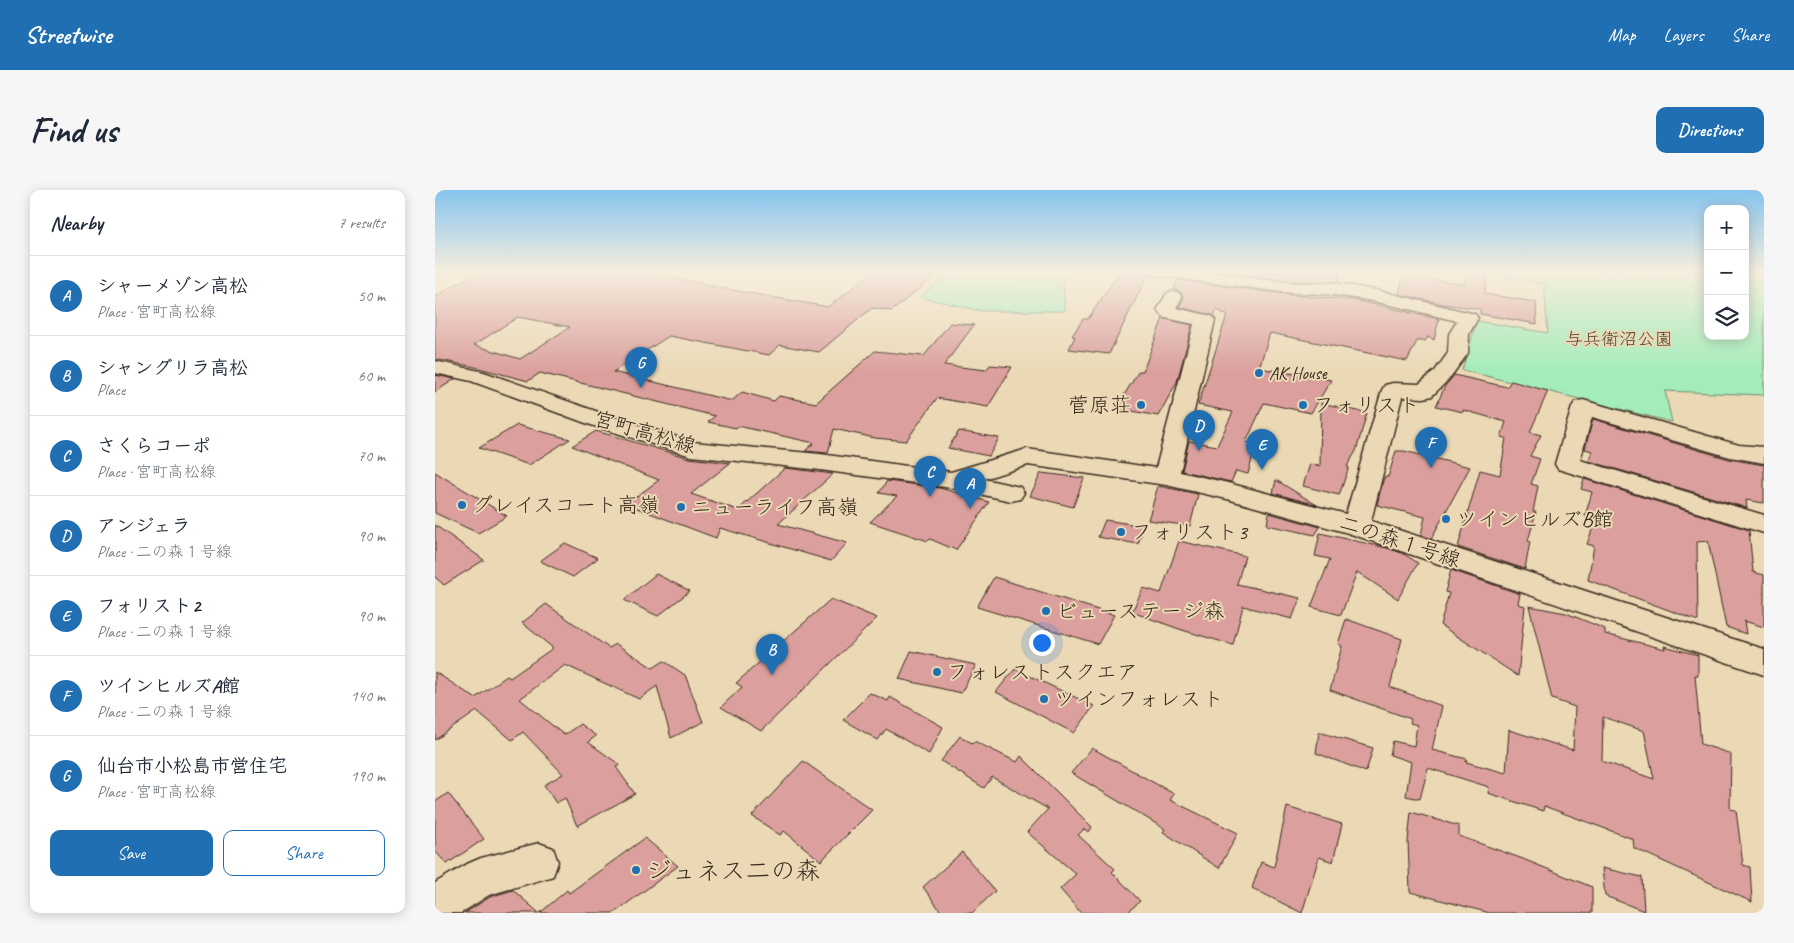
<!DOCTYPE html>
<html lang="en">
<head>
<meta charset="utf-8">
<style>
	:root { --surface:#fff; --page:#f6f6f7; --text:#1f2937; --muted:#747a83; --line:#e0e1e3; --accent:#1f6fb2 }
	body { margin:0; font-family:Caveat,"Klee One",sans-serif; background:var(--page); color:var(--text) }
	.controls { position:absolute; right:15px; top:15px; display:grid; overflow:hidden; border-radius:10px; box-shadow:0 2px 12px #0003 }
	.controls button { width:45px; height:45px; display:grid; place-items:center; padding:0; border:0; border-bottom:1px solid var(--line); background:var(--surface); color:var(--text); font:25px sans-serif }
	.you { position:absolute; left:606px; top:452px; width:18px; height:18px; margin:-12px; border:4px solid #fff; border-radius:50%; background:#1a73e8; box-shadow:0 0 0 8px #1a73e833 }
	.badge { display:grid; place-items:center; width:32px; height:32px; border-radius:50%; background:var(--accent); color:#fff; font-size:16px; font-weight:700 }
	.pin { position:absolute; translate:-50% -41px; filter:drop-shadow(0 1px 2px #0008) }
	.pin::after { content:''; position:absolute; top:26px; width:18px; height:15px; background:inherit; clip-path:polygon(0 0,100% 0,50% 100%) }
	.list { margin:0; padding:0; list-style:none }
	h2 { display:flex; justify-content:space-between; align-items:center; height:65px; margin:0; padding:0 20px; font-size:21px }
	h2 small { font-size:16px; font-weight:400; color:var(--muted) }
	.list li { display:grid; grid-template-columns:32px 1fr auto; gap:15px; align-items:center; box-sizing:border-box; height:80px; padding:0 20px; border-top:1px solid var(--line) }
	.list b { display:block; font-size:19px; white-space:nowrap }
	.list p { margin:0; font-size:16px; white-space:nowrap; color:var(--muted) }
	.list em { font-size:16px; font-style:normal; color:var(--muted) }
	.actions { display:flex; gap:10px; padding:15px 20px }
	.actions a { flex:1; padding:11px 0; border:1px solid var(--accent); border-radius:10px; text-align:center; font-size:18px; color:var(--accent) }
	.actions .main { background:var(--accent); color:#fff }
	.icon { flex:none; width:28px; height:28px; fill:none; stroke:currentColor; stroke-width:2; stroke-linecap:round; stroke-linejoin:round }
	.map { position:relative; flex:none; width:1329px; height:723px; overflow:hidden; border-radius:10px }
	header { display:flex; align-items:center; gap:30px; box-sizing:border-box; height:70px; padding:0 25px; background:var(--accent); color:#fff }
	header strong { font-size:24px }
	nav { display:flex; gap:28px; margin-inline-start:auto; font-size:18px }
	.intro { display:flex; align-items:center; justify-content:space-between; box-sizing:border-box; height:120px; padding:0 30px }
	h1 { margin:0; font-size:35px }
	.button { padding:12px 22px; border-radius:10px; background:var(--accent); color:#fff; font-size:18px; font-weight:700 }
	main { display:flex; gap:30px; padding:0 30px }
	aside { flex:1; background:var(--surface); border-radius:10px; box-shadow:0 2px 12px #0003 }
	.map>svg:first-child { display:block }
	.green { fill:#a4ecba; stroke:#708b6c }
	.building { fill:#dba09e; stroke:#3b2a1e; fill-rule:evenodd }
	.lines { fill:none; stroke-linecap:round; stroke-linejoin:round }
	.street-casing { stroke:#3b2a1e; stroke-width:3 }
	.street { fill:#ebd9b6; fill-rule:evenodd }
	.poi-dot { fill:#1f6fb2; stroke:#ebd9b6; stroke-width:2 }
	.labels { text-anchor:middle; stroke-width:4; stroke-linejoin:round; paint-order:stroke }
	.far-park-label { font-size:18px; fill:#4b4735; stroke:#ebd9b6 }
	.far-poi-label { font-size:18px; fill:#3b2a1e; stroke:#ebd9b6; text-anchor:start }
	.poi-label { font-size:21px; fill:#3b2a1e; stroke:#ebd9b6; text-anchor:start }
	.street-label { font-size:21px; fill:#3b2a1e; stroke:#ebd9b6 }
	.near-poi-label { font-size:25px; fill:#3b2a1e; stroke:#ebd9b6; text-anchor:start }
</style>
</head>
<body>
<header>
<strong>Streetwise</strong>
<nav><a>Map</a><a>Layers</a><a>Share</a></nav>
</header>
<div class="intro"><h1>Find us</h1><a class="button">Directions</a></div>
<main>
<aside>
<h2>Nearby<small>7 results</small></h2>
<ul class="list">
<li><span class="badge">A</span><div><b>シャーメゾン高松</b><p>Place · 宮町高松線</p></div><em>50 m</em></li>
<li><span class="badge">B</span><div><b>シャングリラ高松</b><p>Place</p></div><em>60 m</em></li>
<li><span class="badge">C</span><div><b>さくらコーポ</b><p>Place · 宮町高松線</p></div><em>70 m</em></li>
<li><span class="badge">D</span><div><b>アンジェラ</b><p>Place · 二の森１号線</p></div><em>90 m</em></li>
<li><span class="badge">E</span><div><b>フォリスト2</b><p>Place · 二の森１号線</p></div><em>90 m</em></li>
<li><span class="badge">F</span><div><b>ツインヒルズA館</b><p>Place · 二の森１号線</p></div><em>140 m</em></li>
<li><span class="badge">G</span><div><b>仙台市小松島市営住宅</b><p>Place · 宮町高松線</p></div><em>190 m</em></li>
</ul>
<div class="actions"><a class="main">Save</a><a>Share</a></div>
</aside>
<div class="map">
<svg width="1329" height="723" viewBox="0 0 1329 723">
	<rect width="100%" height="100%" fill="#ebd9b6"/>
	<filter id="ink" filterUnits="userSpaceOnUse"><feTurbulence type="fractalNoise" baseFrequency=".02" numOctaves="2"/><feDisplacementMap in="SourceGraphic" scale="10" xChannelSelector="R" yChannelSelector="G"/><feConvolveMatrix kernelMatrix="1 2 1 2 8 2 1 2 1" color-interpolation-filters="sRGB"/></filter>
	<g filter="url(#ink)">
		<g class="green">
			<path d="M515,81H627L630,121H547L485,107Z"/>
			<path d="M1037,81H1273V146H1310V81H1329V205L1230,201L1237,232L1027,180L1042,131L1113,143L1109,94Z"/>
		</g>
		<g class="building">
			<path d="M43,81H208L286,98L393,117L439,81H481L502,84L457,121L437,118L384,162L345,155L334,165L234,146L178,182L297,211L307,202L339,211L344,206L381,213L440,161L489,166L515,133L539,135L509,175L551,180L555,175L577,177L553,217L502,208L471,251L440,248L399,239L393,263L370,261L379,253L303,236L301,238L273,232L280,226L105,183L93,191L40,177L0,169V107ZM83,127L135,137L85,169L39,155Z"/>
			<path d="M685,81L714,82L674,164L634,159L640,147L637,146L648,129H653Z"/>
			<path d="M779,81H905L903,92L857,91Z"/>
			<path d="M1031,81L1052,83L1050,104L1101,112L1102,134L1045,124V119L1008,114L964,104L968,85L1029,94Z"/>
			<path d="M742,90L857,105L919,110L1004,129L999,150L993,147L990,151H982L972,171L835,143L824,178L896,190L876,223L829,213L811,252L821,254L813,284L801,281L796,292L747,281L754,251L782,256L798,222L763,215L792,125L782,120L779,126L744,117L749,108L746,102L739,99Z"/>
			<path d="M728,128L757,135L742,192L723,226L681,218L704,181H708Z"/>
			<path d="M0,185L20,189L0,202Z"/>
			<path d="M1019,185L1072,197L1076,191L1113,201L1095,242L1106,245L1095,266L1105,269L1096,294L1103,296L1098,322H1101L1093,351L1095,352L1090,379L1023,357L1045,280L1065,285L1071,248L1066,247L1071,232L1028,220V222L1001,216L1010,196Z"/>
			<path d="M886,213L932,223L921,261L912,276L914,277L904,305L868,296L875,274L885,276Z"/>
			<path d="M1158,229L1294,269L1329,275V313L1311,310L1312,318L1154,271L1157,261L1150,259Z"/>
			<path d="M82,235L135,249L94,275L44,258Z"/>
			<path d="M161,241L254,268L295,273L256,304L303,320L350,278L398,284L343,334L412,353L396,371L285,338L281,348L191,314L224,290L137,256Z"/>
			<path d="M524,241L564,248L554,266L513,258Z"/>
			<path d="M961,261H969L1035,277L996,349L986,345L990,327L942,315L947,294L950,286L953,287Z"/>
			<path d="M0,282L72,326L43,343L0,323Z"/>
			<path d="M606,283L649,288L638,317L595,306Z"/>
			<path d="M1149,289L1314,340L1318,382L1329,385V437L1309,431L1311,444L1291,437L1273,351L1262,352L1263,431L1153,390L1159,356L1152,354L1161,329L1150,326L1157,302L1146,299Z"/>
			<path d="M841,290L872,309L882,315L838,303Z"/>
			<path d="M452,291L505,298L554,312L521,360L495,349L493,351L435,332L462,306L444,303Z"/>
			<path d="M723,296L763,304L755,336L713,330Z"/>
			<path d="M834,323L885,337L880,345L832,335Z"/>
			<path d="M670,330L709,336L703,354L663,347Z"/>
			<path d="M0,335L49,370L9,395L0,387Z"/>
			<path d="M885,343L952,358L967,363L983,373L963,409L922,382L906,425L876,417L895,369L880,366Z"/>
			<path d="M744,351L810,366L802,394L865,408L857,429L808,416L798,455L747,440L697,422L708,398L726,403Z"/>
			<path d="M130,353L163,368L138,387L105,371Z"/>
			<path d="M1016,380L1085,404L1083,414L1090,416L1083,486L1005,435L1014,403L1010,402Z"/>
			<path d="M221,384L255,401L223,426L189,410Z"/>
			<path d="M559,387L679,425L663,454L542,417Z"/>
			<path d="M396,409L442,428L326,541L286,517L307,497L301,493Z"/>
			<path d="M111,414L174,458L181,454L218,478L229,471L250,485L268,532L236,548L222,496L204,509L130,475L85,509L129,545L145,534L161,546L153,552L185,575L181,577L200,604L142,636L130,608L121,613L109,595L128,584L88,542L77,550L42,521L0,550V482L40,508L72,486L75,488L118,458L87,433Z"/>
			<path d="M1094,416L1131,423L1170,439V444L1230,459L1229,456L1263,465V486L1260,485L1266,554L1296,564L1295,619L1301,620L1308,675L1315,677L1317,712L1199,658L1198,649L1109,616L1108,621L1053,603L1054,597L993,578L985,609L971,606L976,572L955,565L958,551L979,556L982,535L975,533L976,529L895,500L907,456L903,454L911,429L967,449L955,497L1007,516L997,560L1032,569L1031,572L1071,583L1074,540L1138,560L1140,517L1117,509ZM1168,527L1209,541L1219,589L1167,571Z"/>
			<path d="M476,461L541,475L526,503L464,489Z"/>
			<path d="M580,479L659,516L639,543L561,502Z"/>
			<path d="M435,503L453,511L455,507L508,537L494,564L451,539L443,550L408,530Z"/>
			<path d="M884,542L938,558L931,582L881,563Z"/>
			<path d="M525,546L537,553L539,551L582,572L586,566L657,637L654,642L649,639L643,645L680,679L677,682L705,711L692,723H646L625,699L641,684L592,642L613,619L557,587L549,598L506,571Z"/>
			<path d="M657,558L739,604L735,610L803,643L784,678L728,642L730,639L636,583Z"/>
			<path d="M368,571L437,620L386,671L349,641L345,645L317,626Z"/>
			<path d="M13,603L49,649L12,674L0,661V612Z"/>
			<path d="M852,617L907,634L898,672L884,667L867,723L817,698L826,672L839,677Z"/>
			<path d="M976,622L1024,636V646L1088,669L1157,697V723H1055L975,702L973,651Z"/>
			<path d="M210,648L243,676L179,723H105L132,700L134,703Z"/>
			<path d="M527,662L560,701L537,723H507L488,697Z"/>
			<path d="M1167,678L1207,687L1209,721L1170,706Z"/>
			<path d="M78,700L104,723H30L55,707Z"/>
		</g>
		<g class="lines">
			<defs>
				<g id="street">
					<path d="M715,81H765L857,93H901L945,101L1040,124L1043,128L1034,144L1033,163L1014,189L997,206L989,208L967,207L936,331L1329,459V485L913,343L792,309L731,295L593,275L549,289L585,297L589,303L585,309L576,311L517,298L385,280L256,266L156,235L36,191L0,183V171L49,182L172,225L258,252L385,264L516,282L592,259L721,278L759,134L730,128L722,120L732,103L738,101L744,103L747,107L741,118L777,126L780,130L745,282L793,293L911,324L947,200L950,195L958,193L984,194L1000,181L1013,163L1014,144L1022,131C967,118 914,102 857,103L724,86L718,85Z"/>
					<path d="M1148,210L1304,255L1329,257V273L1295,267L1157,227L1145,270L1329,325V343L1123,279L1120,274L1137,217L1140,212Z"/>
					<path d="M104,653L118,658L123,672L118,686L54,705L26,723H0V693L32,674L46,668Z"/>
				</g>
			</defs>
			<use href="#street" class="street-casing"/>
			<use href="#street" class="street"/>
		</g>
	</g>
	<linearGradient id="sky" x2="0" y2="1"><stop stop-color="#87c4ee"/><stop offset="0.45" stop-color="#f6eede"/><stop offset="1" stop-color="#f6eede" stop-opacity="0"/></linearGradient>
	<rect width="1329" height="182" fill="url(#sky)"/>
	<g class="poi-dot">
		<circle cx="824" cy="183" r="5"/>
		<circle cx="706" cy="215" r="5"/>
		<circle cx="868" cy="215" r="5"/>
		<circle cx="27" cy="315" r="5"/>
		<circle cx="246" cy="317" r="5"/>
		<circle cx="1011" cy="329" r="5"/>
		<circle cx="686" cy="342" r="5"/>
		<circle cx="611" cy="421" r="5"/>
		<circle cx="502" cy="482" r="5"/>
		<circle cx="609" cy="509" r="5"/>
		<circle cx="201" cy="680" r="5"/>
	</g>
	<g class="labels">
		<g class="far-park-label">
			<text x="1184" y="155">与兵衛沼公園</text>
		</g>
		<g class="far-poi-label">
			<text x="834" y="189">AK House</text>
		</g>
		<g class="poi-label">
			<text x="696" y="222" text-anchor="end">菅原荘</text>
			<text x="878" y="222">フォリスト</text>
			<text x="37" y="322">グレイスコート高嶺</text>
			<text x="256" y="324">ニューライフ高嶺</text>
			<text x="1021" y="336">ツインヒルズB館</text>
			<text x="696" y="349">フォリスト3</text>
			<text x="621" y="428">ビューステージ森</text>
			<text x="512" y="489">フォレストスクエア</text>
			<text x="619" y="516">ツインフォレスト</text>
		</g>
		<g class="street-label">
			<text transform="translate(210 242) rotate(16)" y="7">宮町高松線</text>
			<text transform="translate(965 351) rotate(18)" y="7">二の森１号線</text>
		</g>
		<g class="near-poi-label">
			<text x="211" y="689">ジュネス二の森</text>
		</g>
	</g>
</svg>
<div class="controls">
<button>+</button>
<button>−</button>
<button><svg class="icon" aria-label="layers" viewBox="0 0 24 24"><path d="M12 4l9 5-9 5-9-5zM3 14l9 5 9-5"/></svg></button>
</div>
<div class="you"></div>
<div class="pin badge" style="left:535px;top:319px">A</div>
<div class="pin badge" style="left:337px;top:485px">B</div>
<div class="pin badge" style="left:495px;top:307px">C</div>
<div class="pin badge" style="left:764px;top:261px">D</div>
<div class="pin badge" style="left:827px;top:280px">E</div>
<div class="pin badge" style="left:996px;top:278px">F</div>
<div class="pin badge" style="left:206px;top:198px">G</div>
</div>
</main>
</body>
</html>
